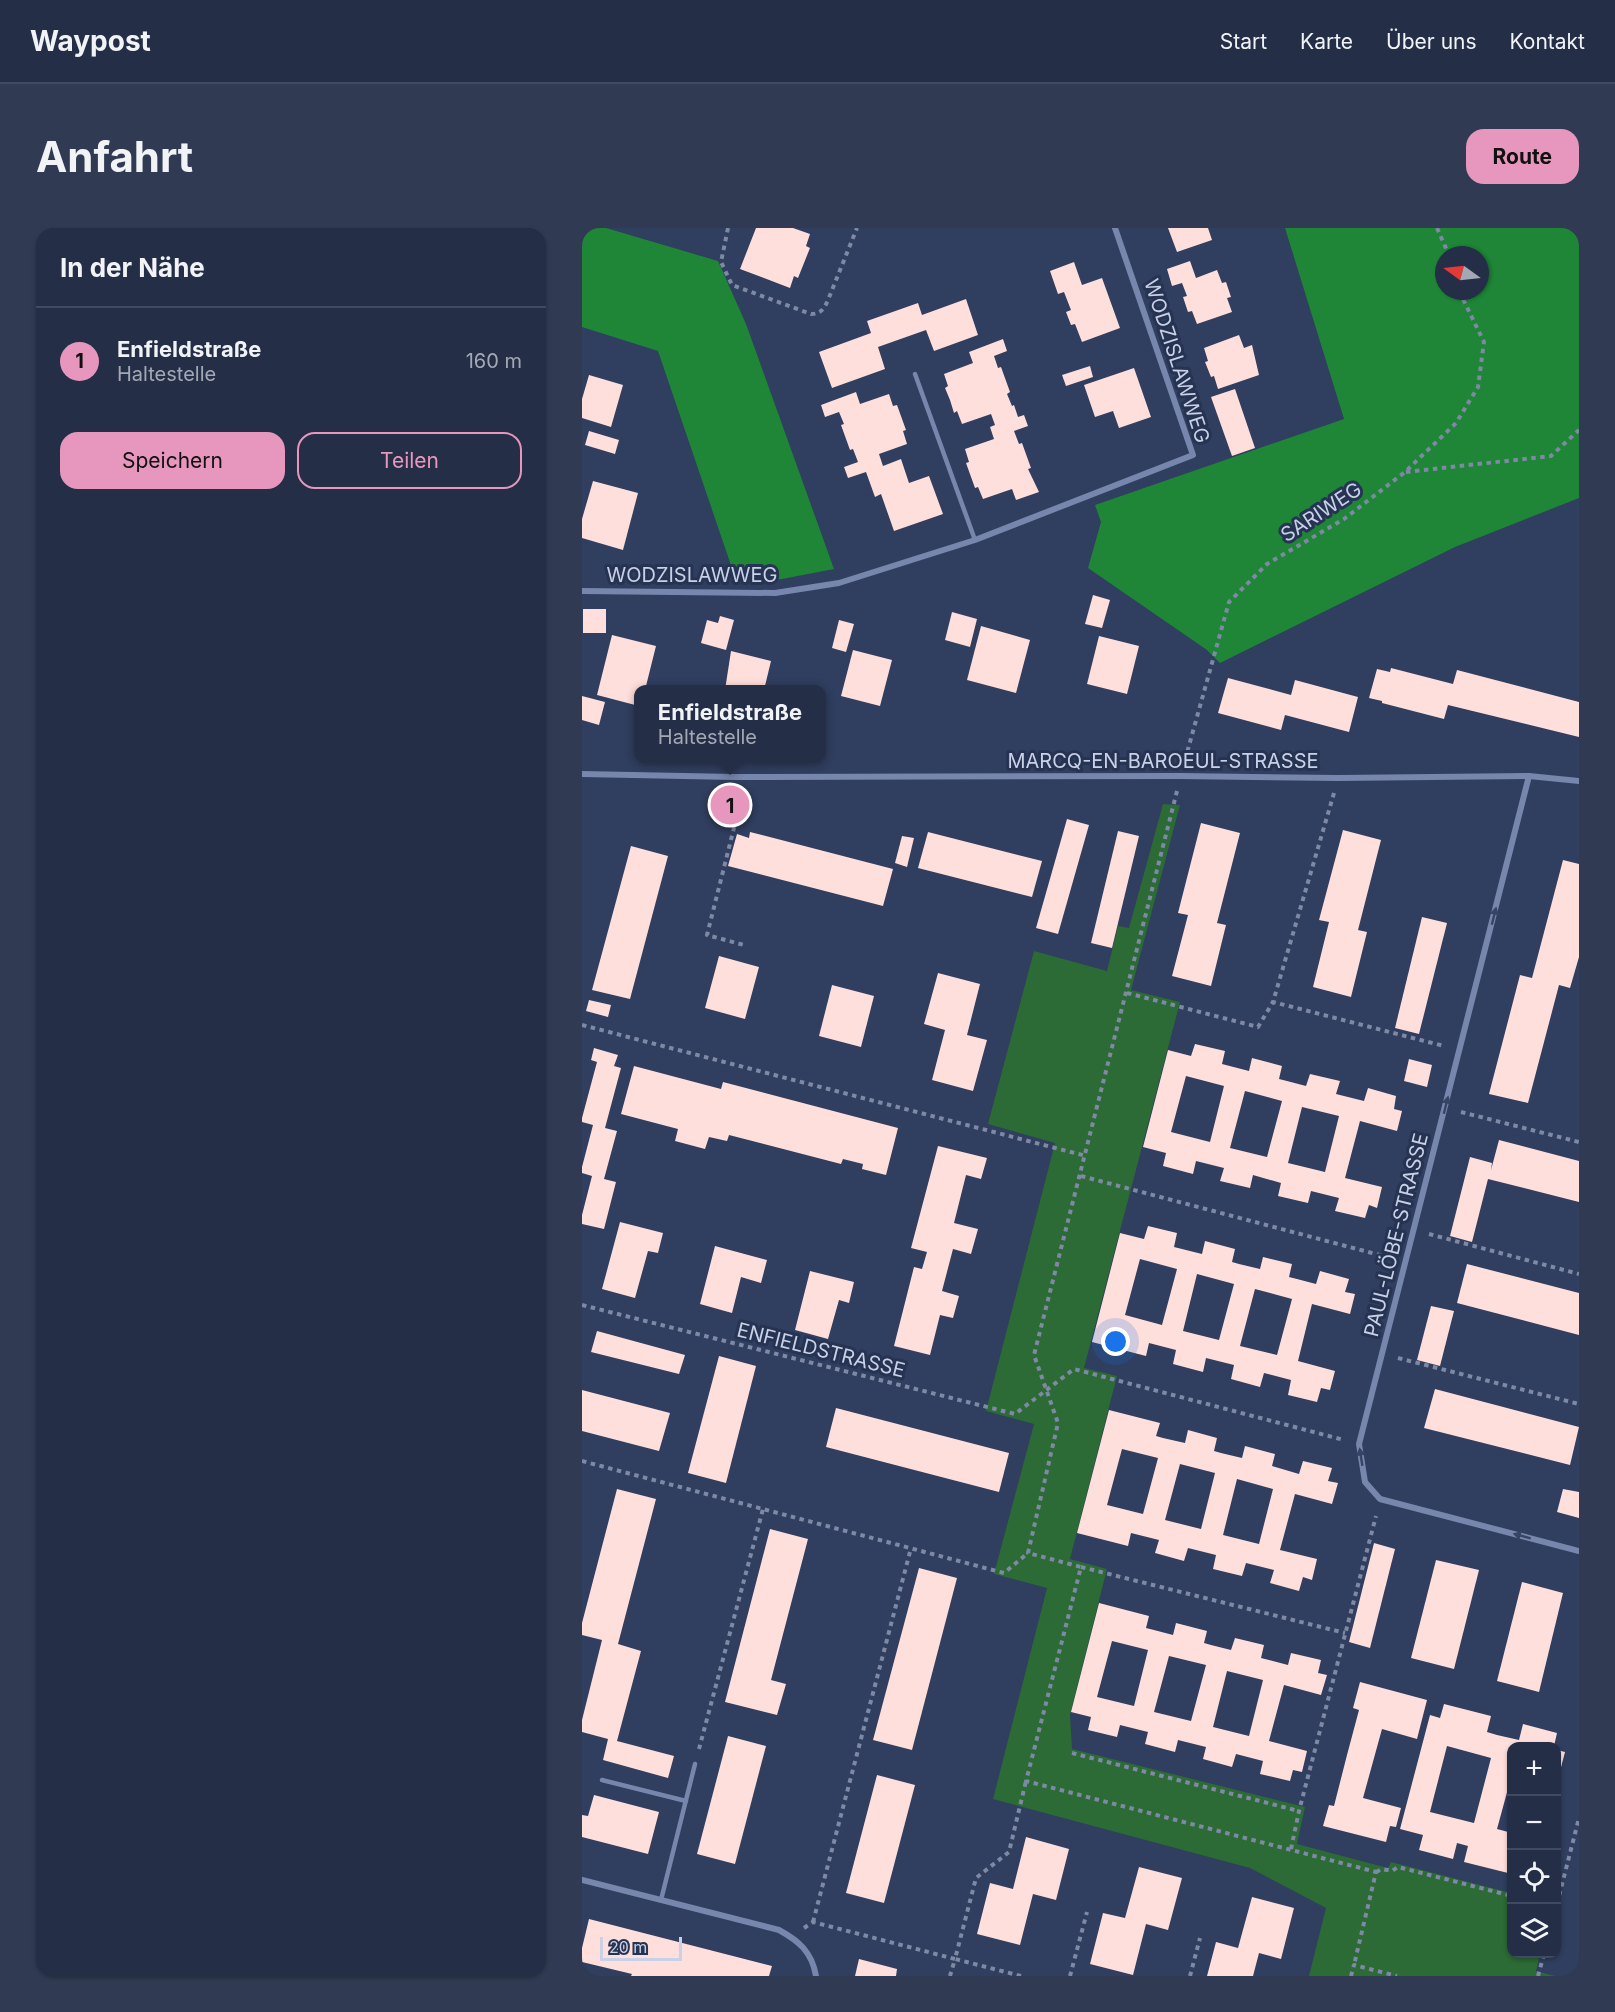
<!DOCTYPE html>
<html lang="de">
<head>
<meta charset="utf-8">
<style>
	:root { --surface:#242e47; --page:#303a52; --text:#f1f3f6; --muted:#a3a8b4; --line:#414a60; --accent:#e797bd }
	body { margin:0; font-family:Inter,sans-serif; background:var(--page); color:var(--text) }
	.controls { position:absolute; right:18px; bottom:18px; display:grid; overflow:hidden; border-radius:12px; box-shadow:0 2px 4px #0004 }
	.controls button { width:54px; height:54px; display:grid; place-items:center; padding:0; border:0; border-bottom:2px solid var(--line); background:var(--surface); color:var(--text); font:30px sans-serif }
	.compass { position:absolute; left:853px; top:18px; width:54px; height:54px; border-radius:50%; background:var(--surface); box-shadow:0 2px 4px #0004; rotate:285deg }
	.scale { position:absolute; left:18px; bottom:15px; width:82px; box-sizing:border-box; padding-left:6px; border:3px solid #c8d1e6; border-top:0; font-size:16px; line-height:21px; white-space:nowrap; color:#c8d1e6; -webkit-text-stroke:4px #273353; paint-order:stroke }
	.you { position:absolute; left:534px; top:1114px; width:21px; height:21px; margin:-15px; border:4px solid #fff; border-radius:50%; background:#1a73e8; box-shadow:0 0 0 9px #1a73e833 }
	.badge { display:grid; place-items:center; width:39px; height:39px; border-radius:50%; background:var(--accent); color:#111; font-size:20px; font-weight:700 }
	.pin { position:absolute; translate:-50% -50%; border:3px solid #fff; box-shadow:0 2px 6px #0006 }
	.popup { position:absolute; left:52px; top:457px; width:192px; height:78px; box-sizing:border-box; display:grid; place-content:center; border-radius:12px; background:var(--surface); filter:drop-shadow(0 2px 4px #0005); font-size:20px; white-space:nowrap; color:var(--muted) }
	.popup b { font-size:22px; color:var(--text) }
	.popup::after { content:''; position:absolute; left:50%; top:100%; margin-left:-12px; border:12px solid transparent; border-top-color:var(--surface) }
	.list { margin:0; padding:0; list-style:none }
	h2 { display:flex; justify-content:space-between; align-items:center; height:78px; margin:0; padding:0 24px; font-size:26px }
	h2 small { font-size:20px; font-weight:400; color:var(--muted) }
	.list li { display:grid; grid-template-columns:39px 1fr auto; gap:18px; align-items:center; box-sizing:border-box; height:108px; padding:0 24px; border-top:2px solid var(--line) }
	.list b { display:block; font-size:22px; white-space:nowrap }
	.list p { margin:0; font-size:20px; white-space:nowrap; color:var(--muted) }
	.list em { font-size:20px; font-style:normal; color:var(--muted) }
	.actions { display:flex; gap:12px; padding:18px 24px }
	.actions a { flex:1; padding:14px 0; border:2px solid var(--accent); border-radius:18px; text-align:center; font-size:21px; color:var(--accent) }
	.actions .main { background:var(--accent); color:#111 }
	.icon { flex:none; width:33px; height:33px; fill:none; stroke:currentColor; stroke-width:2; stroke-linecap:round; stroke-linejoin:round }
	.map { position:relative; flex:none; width:997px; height:1748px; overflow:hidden; border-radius:18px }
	header { display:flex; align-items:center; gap:36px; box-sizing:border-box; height:84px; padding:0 30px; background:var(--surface); border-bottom:2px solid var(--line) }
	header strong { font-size:28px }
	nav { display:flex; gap:33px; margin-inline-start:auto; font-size:21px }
	.intro { display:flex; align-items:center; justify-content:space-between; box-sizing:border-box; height:144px; padding:0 36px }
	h1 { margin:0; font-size:42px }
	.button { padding:15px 27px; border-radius:18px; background:var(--accent); color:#111; font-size:21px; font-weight:700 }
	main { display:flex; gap:36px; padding:0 36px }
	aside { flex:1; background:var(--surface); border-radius:18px; box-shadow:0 2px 4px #0004 }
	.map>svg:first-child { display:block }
	.green { fill:#2c6a36 }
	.forest { fill:#1e8636; fill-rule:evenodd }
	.building { fill:#ffdfdb; fill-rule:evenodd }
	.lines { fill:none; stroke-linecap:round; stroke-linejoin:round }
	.path { stroke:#7e89a4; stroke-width:4; stroke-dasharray:4.5 4.5; stroke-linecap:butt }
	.lane { stroke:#7686ac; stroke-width:4.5 }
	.street { stroke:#7686ac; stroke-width:6 }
	.oneway { fill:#374465 }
	.labels { text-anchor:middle; stroke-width:6; stroke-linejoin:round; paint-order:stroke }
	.street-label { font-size:20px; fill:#c8d1e6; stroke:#273353 }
</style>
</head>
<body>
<header>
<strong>Waypost</strong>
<nav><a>Start</a><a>Karte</a><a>Über uns</a><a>Kontakt</a></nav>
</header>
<div class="intro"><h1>Anfahrt</h1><a class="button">Route</a></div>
<main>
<aside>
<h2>In der Nähe<small></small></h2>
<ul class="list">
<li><span class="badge">1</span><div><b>Enfieldstraße</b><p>Haltestelle</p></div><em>160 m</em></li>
</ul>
<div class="actions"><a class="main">Speichern</a><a>Teilen</a></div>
</aside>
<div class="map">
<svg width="997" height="1748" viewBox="0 0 997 1748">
	<rect width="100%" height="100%" fill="#303e5f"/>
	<path class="green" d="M581,576L598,577L549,762L598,774L502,1140L535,1148L488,1331L525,1341L488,1487L490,1521L723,1579L715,1616L806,1640L809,1634L929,1665L930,1726H958L954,1743L973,1748H727L744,1680L668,1640L411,1571L465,1360L412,1346L452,1196L404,1183L473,915L406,896L452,723L525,743L536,698L547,700Z"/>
	<g class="forest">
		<path d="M0,0H24L136,33L164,96L252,341L200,351L155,355L76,123L0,99Z"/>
		<path d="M703,0H997V270L873,319L638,435L625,422L506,340L519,294L513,277L762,191ZM862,27H898V63H862Z"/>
	</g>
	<g class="building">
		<path d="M174,0H211L228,6L224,18L228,20L216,50L212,48L208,60L158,41Z"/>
		<path d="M586,0H626L630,12L595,24Z"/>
		<path d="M608,33L614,50L635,42L640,55L644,54L649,69L645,70L650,84L615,96L610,83L606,84L601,69L605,68L600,55L590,58L585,41Z"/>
		<path d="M492,34L500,57L520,50L538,100L500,114L493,96L489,97L484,84L489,82L482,64L476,66L468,43Z"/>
		<path d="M384,71L396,107L352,123L344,102L296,119L303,141L250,160L237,124L289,105L285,93L336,75L340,87Z"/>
		<path d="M657,107L662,120L670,117L677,147L636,161L632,148L629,149L623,134L626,133L622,120Z"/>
		<path d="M421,111L425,123L412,128L416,140L419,139L428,164L425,166L430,178L432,177L436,189L442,187L446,198L432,203L437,216L440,215L449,240L446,241L457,264L434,272L430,261L401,271L396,259L393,260L384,235L387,234L383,221L412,211L408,199L413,197L409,186L380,196L375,183L372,185L368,172L363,160L366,158L362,146L391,135L387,124Z"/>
		<path d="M508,138L511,149L484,158L480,147Z"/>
		<path d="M552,140L569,189L537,200L531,183L513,189L502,157Z"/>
		<path d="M7,147L41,157L29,199L0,190V171Z"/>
		<path d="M653,161L673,220L650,228L629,169Z"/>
		<path d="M274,164L278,176L307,166L311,178L315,177L324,202L321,203L325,216L297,226L301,238L319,231L327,255L347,248L361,286L312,303L299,266L293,269L284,244L266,250L262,239L276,234L271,221L268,222L259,197L262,196L257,184L243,189L239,177Z"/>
		<path d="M7,203L37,212L33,226L3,217Z"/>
		<path d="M11,253L56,265L41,322L0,310V291Z"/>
		<path d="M511,367L528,372L520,400L503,396Z"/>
		<rect x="1" y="381" width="23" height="24"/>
		<path d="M370,384L395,391L388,419L363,412Z"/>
		<path d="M138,388L152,392L144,422L119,415L125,392L136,395Z"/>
		<path d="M257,392L272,396L264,424L250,420Z"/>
		<path d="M399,398L448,412L434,465L385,452Z"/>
		<path d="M30,407L74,418L63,462H57V478L15,467Z"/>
		<path d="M517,408L557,418L545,466L505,456Z"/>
		<path d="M271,422L310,432L298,478L259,468Z"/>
		<path d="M149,423L189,433L182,462H143Z"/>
		<path d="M809,440L871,456L875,442L997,474V509L866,477L862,491L800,475V473L787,470L795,441L808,444Z"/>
		<path d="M646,450L709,467L713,452L776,469L767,504L703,487L699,502L636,485Z"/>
		<path d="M0,468L23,474L17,497L0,492Z"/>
		<path d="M485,591L507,597L476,706L454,700Z"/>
		<path d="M619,595L658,605L635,695L644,697L629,758L590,748L606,687L596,685Z"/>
		<path d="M761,602L799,612L776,702L785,704L769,769L731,759L747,694L737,692Z"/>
		<path d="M536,603L557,608L530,720L509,715Z"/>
		<path d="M168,604L311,641L301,678L146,638L155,606L167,610Z"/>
		<path d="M346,604L460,633L450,669L336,640Z"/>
		<path d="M320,608L332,610L325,639L313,635Z"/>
		<path d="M49,618L86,628L48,771L10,762Z"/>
		<path d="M981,632L997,636V729L988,760L977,757L946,875L907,866L938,747L950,750Z"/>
		<path d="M840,689L865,695L837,806L813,800Z"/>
		<path d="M137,728L177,739L163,791L123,780Z"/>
		<path d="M356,745L398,756L385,807L405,812L391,863L350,852L363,802L342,796Z"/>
		<path d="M250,757L292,768L279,819L237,808Z"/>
		<path d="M7,772L29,777L26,789L4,783Z"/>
		<path d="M613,816L643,823L640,836L667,843L670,830L700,838L697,851L705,853L724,858L728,846L758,853L754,866L782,873L786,860L814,868L812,881L820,883L815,903L778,893L763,950L800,959L795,980L787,977L783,990L753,983L757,970L729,963L726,975L696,968L699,955L671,947L668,960L638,953L642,940L614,933L611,946L581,938L584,925L561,919L586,822L609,828ZM604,848L642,858L628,914L589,904ZM663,863L700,873L685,929L648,920ZM720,879L757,888L743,944L706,935Z"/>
		<path d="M12,820L36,827L32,838L39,840L23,900L35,903L22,951L34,954L22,1001L0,996V987L10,948L0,945V939L11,897L0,894V890L15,834L9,832Z"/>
		<path d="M827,831L850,837L845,859L822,853Z"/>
		<path d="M52,838L139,861L141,854L316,900L304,947L280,941L281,936L261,931L259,936L147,907L145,913L127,909L123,921L93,913L96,901L39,886Z"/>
		<path d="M917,912L997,933V974L906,951L890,1014L868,1008L888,929L910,935L909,942Z"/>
		<path d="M356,918L405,930L399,951L384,947L372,995L396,1001L389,1026L371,1021L360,1063L377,1068L371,1090L358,1087L348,1127L312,1118L332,1039L340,1041L345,1024L329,1020Z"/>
		<path d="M38,994L81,1005L76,1025L66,1023L53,1070L20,1061Z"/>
		<path d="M566,998L595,1005L592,1019L620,1026L623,1013L653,1021L650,1034L657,1036L678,1041L681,1029L710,1036L707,1049L715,1051L734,1056L738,1043L767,1051L763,1064L773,1066L768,1086L730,1076L716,1133L753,1143L748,1162L739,1160L735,1174L706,1167L709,1152L682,1145L678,1159L649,1151L652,1137L624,1130L621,1144L591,1136L594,1122L567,1115L564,1128L510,1114L538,1005L562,1011ZM558,1031L595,1041L580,1097L543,1087ZM615,1046L652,1056L637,1112L601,1103ZM673,1061L710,1071L695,1127L658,1118Z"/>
		<path d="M133,1018L185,1032L179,1055L159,1049L150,1085L118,1076Z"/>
		<path d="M885,1036L997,1065V1107L875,1075Z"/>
		<path d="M228,1043L272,1054L267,1075L257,1072L246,1111L213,1102Z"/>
		<path d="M849,1078L872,1083L858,1138L835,1132Z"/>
		<path d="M15,1103L103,1127L97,1146L9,1124Z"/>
		<path d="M137,1128L174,1138L144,1255L106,1245Z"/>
		<path d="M853,1161L997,1199L988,1237L842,1200Z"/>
		<path d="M0,1162L88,1185L77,1223L0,1203Z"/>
		<path d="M254,1180L427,1225L417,1264L244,1219Z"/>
		<path d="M527,1182L578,1195L574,1208L581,1210L603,1215L606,1202L635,1210L632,1223L639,1225L660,1230L663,1218L693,1226L690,1238L717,1246L721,1233L750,1240L746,1253L756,1255L750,1276L713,1266L698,1322L735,1331L730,1352L721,1349L717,1363L688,1355L692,1342L664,1335L660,1348L631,1341L634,1327L606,1320L602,1333L573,1325L577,1312L549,1305L546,1318L495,1305ZM540,1221L576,1230L561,1286L525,1277ZM598,1236L633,1245L619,1301L583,1292ZM655,1251L691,1261L677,1316L641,1307Z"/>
		<path d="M35,1261L74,1271L36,1416L59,1423L35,1513L92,1528L86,1550L21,1532L26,1511L0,1504V1492L20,1412L0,1407V1395Z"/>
		<path d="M981,1261L997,1264V1290L975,1284Z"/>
		<path d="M188,1301L226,1311L189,1452L204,1456L195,1487L143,1474Z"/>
		<path d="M792,1315L813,1321L788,1420L767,1414Z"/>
		<path d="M854,1332L897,1342L872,1441L829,1430Z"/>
		<path d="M337,1340L375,1350L330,1522L291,1512Z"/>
		<path d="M940,1354L981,1365L957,1464L915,1453Z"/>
		<path d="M517,1375L567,1388L564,1400L572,1402L591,1407L594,1395L625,1403L622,1415L629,1417L649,1422L653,1410L682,1417L679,1430L706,1437L709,1425L739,1432L736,1445L745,1447L739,1467L702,1457L687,1513L725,1523L720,1544L711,1542L708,1553L678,1546L681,1533L654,1526L650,1539L621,1531L624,1519L596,1512L593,1524L563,1516L566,1504L538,1497L535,1509L506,1502L509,1489L489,1484ZM530,1413L566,1422L552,1478L515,1469ZM587,1428L624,1437L609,1493L572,1484ZM645,1443L681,1452L667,1508L631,1499Z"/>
		<path d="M778,1454L845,1472L835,1511L800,1501L781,1570L819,1580L814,1599L808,1598L804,1614L741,1598L747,1577L752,1578L765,1527L777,1482L771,1480Z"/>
		<path d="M862,1476L909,1488L905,1504L915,1507L937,1512L941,1496L975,1505L972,1518H930V1546L915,1601L930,1605V1646L882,1634L886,1618L875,1615L871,1631L837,1622L841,1607L818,1601L848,1487L858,1490ZM865,1518L909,1530L892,1595L848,1584Z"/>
		<path d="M146,1508L184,1518L153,1636L115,1626Z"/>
		<path d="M975,1522L983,1524L977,1547H975Z"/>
		<path d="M295,1547L333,1557L302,1675L264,1665Z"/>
		<path d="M12,1567L77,1584L66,1626L0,1609V1587L6,1588Z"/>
		<path d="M444,1609L487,1621L474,1672L451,1666L438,1717L395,1706L408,1655L431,1661Z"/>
		<path d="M557,1639L600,1650L586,1702L564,1696L551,1747L508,1736L521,1685L543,1690Z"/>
		<path d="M670,1669L712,1680L699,1731L677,1725L671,1748H625L634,1714L656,1720Z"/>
		<path d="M7,1691L190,1738L187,1748H49L50,1746L0,1734V1720Z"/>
		<path d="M277,1731L315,1741L314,1748H273Z"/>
	</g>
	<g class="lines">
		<g class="path">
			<path d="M146,0L139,34L150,57L229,86C239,86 242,81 246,72L275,0"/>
			<path d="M855,0L867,27"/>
			<path d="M824,244L969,228L997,202"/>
			<path d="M603,532L647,374L685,336L762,291L823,244L874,195L896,159L902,114L877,63"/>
			<path d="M595,563L452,1127L476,1195L446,1325L499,1339L444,1553L794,1644L772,1737"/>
			<path d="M161,564L125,707L162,717"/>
			<path d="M752,565L691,774L862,818"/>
			<path d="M545,765L676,799L691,774"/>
			<path d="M0,797L504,928"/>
			<path d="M879,884L997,914"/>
			<path d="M499,948L809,1030"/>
			<path d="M847,1006L997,1046"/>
			<path d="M0,1077L433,1186L492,1141L762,1212"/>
			<path d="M816,1130L997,1176"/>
			<path d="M0,1233L422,1345L446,1325"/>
			<path d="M499,1339L763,1405"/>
			<path d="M117,1521L181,1281"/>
			<path d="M490,1525L717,1583"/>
			<path d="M709,1621L717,1583L794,1288"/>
			<path d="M794,1644L800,1641L810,1643L816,1639L930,1668"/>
			<path d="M975,1676L997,1590"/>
			<path d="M231,1694L329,1320"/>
			<path d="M222,1700L231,1694L373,1731L368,1748"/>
			<path d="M439,1748L373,1731L394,1650L427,1624L444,1553"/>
			<path d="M488,1748L505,1684"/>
			<path d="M608,1748L618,1710"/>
			<path d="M769,1748L772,1737L815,1748"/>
			<path d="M956,1748L962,1726"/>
		</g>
		<g class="lane">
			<path d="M333,146L393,312"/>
			<path d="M20,1552L104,1573"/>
			<path d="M79,1672L113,1536"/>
		</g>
		<g class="street">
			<path d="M0,363L193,365L257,355L393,312L611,227L533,0"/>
			<path d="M0,546L152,549L598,548L756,550L947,548L997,553"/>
			<path d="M947,548L777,1216L783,1254L798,1271L997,1323"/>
			<path d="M0,1652L197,1702C217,1713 230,1724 234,1748"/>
		</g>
	</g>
	<defs><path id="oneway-solid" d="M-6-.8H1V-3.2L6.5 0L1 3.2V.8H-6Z" transform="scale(1.5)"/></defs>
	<g class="oneway">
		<use href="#oneway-solid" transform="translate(912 688) rotate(-76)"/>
		<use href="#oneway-solid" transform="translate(864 877) rotate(-76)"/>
		<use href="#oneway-solid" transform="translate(779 1229) rotate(-99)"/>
		<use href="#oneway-solid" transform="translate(940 1308) rotate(-165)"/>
	</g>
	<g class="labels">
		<g class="street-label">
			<text transform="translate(595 133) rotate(72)" y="7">WODZISLAWWEG</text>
			<text transform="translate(739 284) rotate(-33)" y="7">SARIWEG</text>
			<text x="110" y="354">WODZISLAWWEG</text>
			<text x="581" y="540">MARCQ-EN-BAROEUL-STRASSE</text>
			<text transform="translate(814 1007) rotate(-76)" y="7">PAUL-LÖBE-STRASSE</text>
			<text transform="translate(239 1122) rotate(14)" y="7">ENFIELDSTRASSE</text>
		</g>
	</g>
</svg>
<div class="controls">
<button>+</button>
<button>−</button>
<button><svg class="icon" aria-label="locate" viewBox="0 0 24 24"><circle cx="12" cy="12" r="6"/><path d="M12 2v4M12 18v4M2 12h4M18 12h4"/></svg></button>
<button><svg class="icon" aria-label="layers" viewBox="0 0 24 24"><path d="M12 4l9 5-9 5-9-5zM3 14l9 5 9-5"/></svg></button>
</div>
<svg class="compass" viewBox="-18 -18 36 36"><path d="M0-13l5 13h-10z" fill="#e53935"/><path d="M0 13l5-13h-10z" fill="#a3a8b4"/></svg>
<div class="scale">20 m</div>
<div class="you"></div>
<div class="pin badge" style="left:148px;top:577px">1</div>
<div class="popup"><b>Enfieldstraße</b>Haltestelle</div>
</div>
</main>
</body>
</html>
